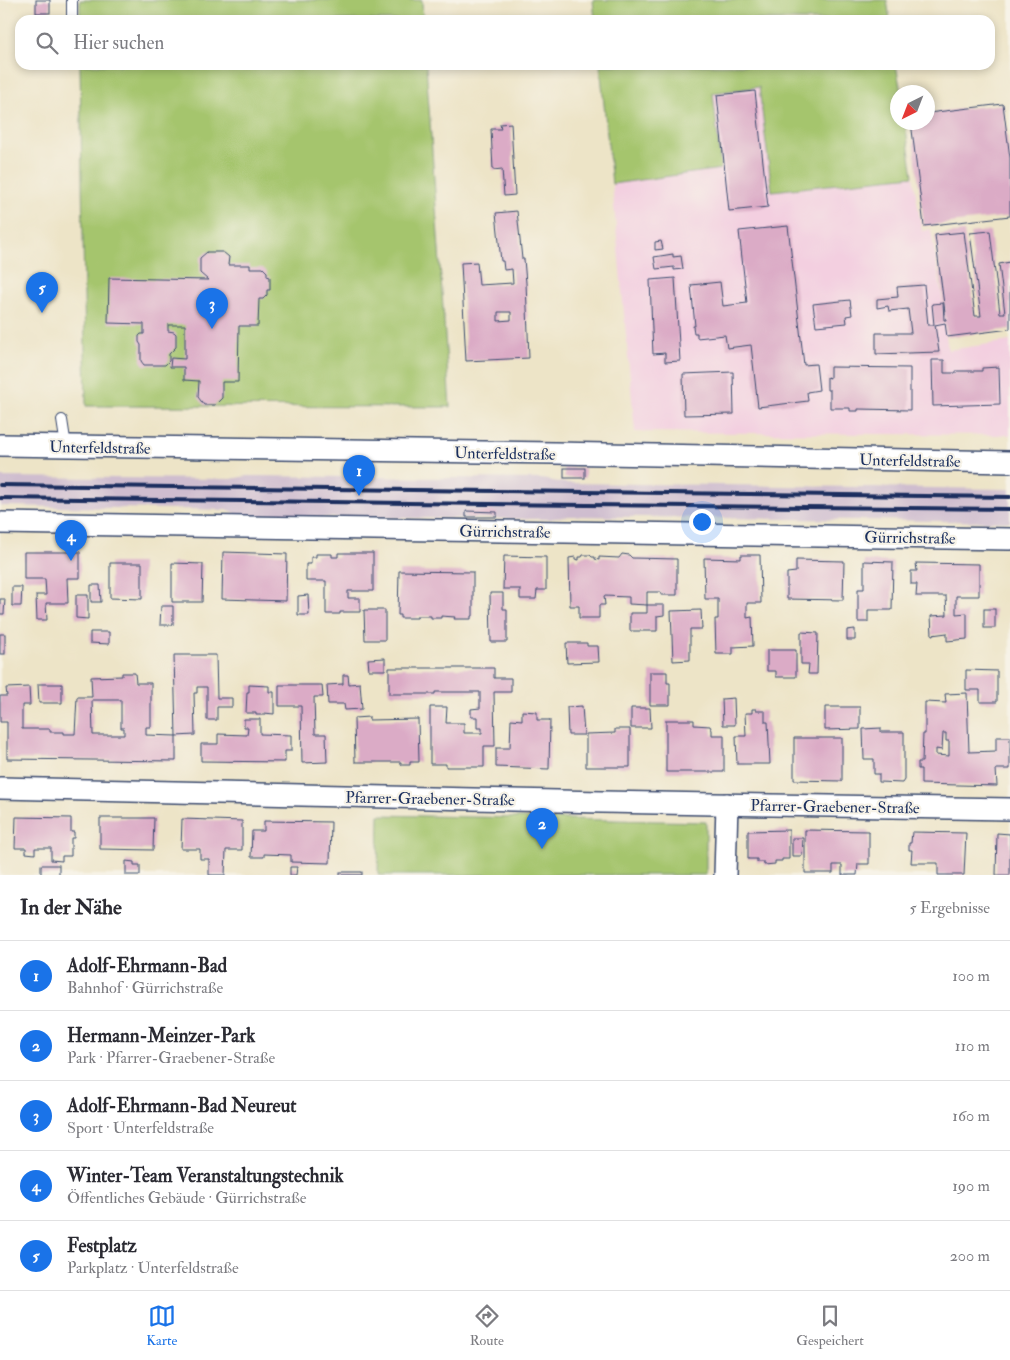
<!DOCTYPE html>
<html lang="de">
<head>
<meta charset="utf-8">
<style>
	:root { --surface:#fff; --page:#f2f2f3; --text:#2b2b33; --muted:#7c7c81; --line:#e1e1e2; --accent:#1a73e8 }
	body { margin:0; font-family:"IM FELL Double Pica",serif; background:var(--page); color:var(--text) }
	.compass { position:absolute; left:890px; top:85px; width:45px; height:45px; border-radius:50%; background:var(--surface); box-shadow:0 2px 8px #0003; rotate:222deg }
	.you { position:absolute; left:701px; top:521px; width:18px; height:18px; margin:-12px; border:4px solid #fff; border-radius:50%; background:#1a73e8; box-shadow:0 0 0 8px #1a73e833 }
	.badge { display:grid; place-items:center; width:32px; height:32px; border-radius:50%; background:var(--accent); color:#fff; font-size:16px; font-weight:700 }
	.pin { position:absolute; translate:-50% -41px; filter:drop-shadow(0 1px 2px #0008) }
	.pin::after { content:''; position:absolute; top:26px; width:18px; height:15px; background:inherit; clip-path:polygon(0 0,100% 0,50% 100%) }
	.list { margin:0; padding:0; list-style:none }
	h2 { display:flex; justify-content:space-between; align-items:center; height:65px; margin:0; padding:0 20px; font-size:21px }
	h2 small { font-size:16px; font-weight:400; color:var(--muted) }
	.list li { display:grid; grid-template-columns:32px 1fr auto; gap:15px; align-items:center; box-sizing:border-box; height:70px; padding:0 20px; border-top:1px solid var(--line) }
	.list b { display:block; font-size:19px; white-space:nowrap }
	.list p { margin:0; font-size:16px; white-space:nowrap; color:var(--muted) }
	.list em { font-size:16px; font-style:normal; color:var(--muted) }
	.icon { flex:none; width:28px; height:28px; fill:none; stroke:currentColor; stroke-width:2; stroke-linecap:round; stroke-linejoin:round }
	.map { position:relative; flex:none; width:1010px; height:875px; overflow:hidden }
	.search { position:absolute; background:var(--surface); box-shadow:0 2px 8px #0003; left:15px; right:15px; top:15px; height:55px; display:flex; align-items:center; gap:12px; box-sizing:border-box; padding:0 18px; border-radius:15px; color:var(--muted); font-size:19px }
	.sheet { height:415px; background:var(--surface) }
	nav { display:flex; justify-content:space-around; align-items:center; box-sizing:border-box; height:70px; border-top:1px solid var(--line); background:var(--surface); font-size:14px; color:var(--muted) }
	nav a { display:grid; justify-items:center; gap:2px }
	nav .on { color:var(--accent) }
	.map>svg:first-child { display:block }
	.built { fill:#f3cfe0 }
	.industrial { fill:#cfbdcf }
	.green { fill:#a5c56d; stroke:#607a66 }
	.building { fill:#dbabc6; fill-rule:evenodd }
	.lines { fill:none; stroke-linecap:round; stroke-linejoin:round }
	.lane-casing { stroke:#3a4a6e; stroke-width:12 }
	.street-casing { stroke:#3a4a6e; stroke-width:24 }
	.lane { stroke:#fff; stroke-width:10 }
	.street { stroke:#fff; stroke-width:21 }
	.rail { stroke:#1b2f5e; stroke-width:4 }
	.labels { text-anchor:middle; stroke-width:4.5; stroke-linejoin:round; paint-order:stroke }
	.street-label { font-size:16px; fill:#1b2f5e; stroke:#f7f3e8 }
</style>
</head>
<body>
<div class="map">
<svg width="1010" height="875" viewBox="0 0 1010 875">
	<rect width="100%" height="100%" fill="#f7f3e8"/>
	<filter id="ink" filterUnits="userSpaceOnUse"><feTurbulence type="fractalNoise" baseFrequency=".02" numOctaves="2"/><feDisplacementMap in="SourceGraphic" scale="10" xChannelSelector="R" yChannelSelector="G"/><feConvolveMatrix kernelMatrix="1 2 1 2 8 2 1 2 1" color-interpolation-filters="sRGB"/></filter>
	<filter id="wash" filterUnits="userSpaceOnUse"><feTurbulence type="fractalNoise" baseFrequency=".0096" numOctaves="4" result="noise"/><feDisplacementMap in="SourceGraphic" scale="20" xChannelSelector="R" yChannelSelector="G"/><feGaussianBlur stdDeviation="1.12" result="paint"/><feColorMatrix in="noise" values="0 0 0 0 0 0 0 0 0 0 0 0 0 0 0 0 0 1.4 0 .05"/><feComposite in="paint" operator="in"/></filter>
	<g filter="url(#wash)">
		<rect width="100%" height="100%" fill="#ede4c7"/>
		<path class="built" d="M760,87L773,191L913,176L922,231L931,229L946,320H944L948,350L1010,341V435L635,432L612,184L721,169L713,93Z"/>
		<path class="industrial" d="M247,476L541,479L565,483L1010,489V522L569,516L549,519L241,517L230,510L0,506V477L231,479Z"/>
		<g class="green">
			<path d="M80,0H422L423,20H80Z"/>
			<path d="M593,0H887L890,20H595Z"/>
			<path d="M80,65H426L450,407L86,406Z"/>
			<path d="M600,65H896L901,92H898V122L905,123L913,176L772,191L759,87L713,93L721,169L612,184Z"/>
			<path d="M379,815L706,822V875H378Z"/>
		</g>
		<g id="blocks">
			<g class="building">
				<rect x="36" y="0" width="14" height="13"/>
				<path d="M755,91L768,207L729,211L717,95Z"/>
				<path d="M1003,104L1010,158V216L924,226L911,122H928V113Z"/>
				<path d="M511,123L515,195L504,196L502,169L493,170L491,129H501L500,124Z"/>
				<path d="M517,211L522,259H524L526,283L529,358L466,361L461,263L477,262L479,285L513,283L512,269L504,270L503,261H501L496,213ZM498,312H511V320L498,321Z"/>
				<path d="M788,226L804,365L816,364L819,390L807,392L808,401L758,407L751,345L727,348L725,335L697,338V333H694L693,326H695L691,285L720,282L723,306L747,303L739,231Z"/>
				<path d="M990,231L1000,313H1005L999,264L1010,262V329L947,337L945,323L935,325L939,352L876,354V333H911L908,309L889,311L888,306L877,308V299L898,297L897,287L924,285L928,325H934L932,304L943,303L944,320H946L935,235L964,232L975,316H981L970,233Z"/>
				<path d="M661,241L663,249L655,250V242Z"/>
				<path d="M207,252H223L229,257L228,265H250V268H263L267,272V276L270,277V290H267V295L263,299H259L258,326H239L238,382H222V398L215,405H204L198,397L199,381L184,380V367H170L171,358L185,359V325H168V331L174,332L176,334V347L169,354V361L165,365H144L141,361V345L139,342V336L141,334H144V324L108,323L109,278L208,280L200,273V258Z"/>
				<path d="M673,254V257L681,256L683,269L674,270V267L656,269L654,257Z"/>
				<path d="M675,278L680,361L665,362V353L653,354L650,280Z"/>
				<path d="M850,300L852,315L846,316L847,323L816,326L813,304Z"/>
				<path d="M932,360H944V373H956V371H982V368L999,367L1000,404L933,406Z"/>
				<path d="M830,367L910,368V410L858,409V411H850V408H830V390H827V377L830,378Z"/>
				<path d="M733,372L734,414L684,415L683,374Z"/>
				<rect x="564" y="468" width="21" height="10"/>
				<path d="M466,511L497,512V517H466Z"/>
				<path d="M24,552H80V578H67L68,603H46L47,620H37L36,595H46L45,579H24Z"/>
				<path d="M223,552L287,554L286,601L222,599Z"/>
				<path d="M338,553H373V591H348V598H360V612H340V614H326V581H306V564H311V557H316V554H332V557H338Z"/>
				<path d="M622,554L629,555L632,558L677,559V595H661V592H647V605H664V615L657,616V631H630V613H647V605L629,604V597L604,596L605,605H599V618H579V606H570L569,558L575,557V559L579,560V557H582L583,555H590L592,557H595V559L599,560V557L619,558Z"/>
				<path d="M741,555H760L761,603H747V618L752,617L753,646L733,647V654H716L715,619H718V599H705L704,558L741,559Z"/>
				<path d="M504,556L546,557V590H537L536,599H520V589H503Z"/>
				<path d="M796,560L844,561L843,600L787,599V573L796,572Z"/>
				<path d="M864,561L893,562L892,610H868V622H858V589H864Z"/>
				<path d="M110,563H142V599L110,598Z"/>
				<path d="M172,563L203,564L202,602H172Z"/>
				<path d="M916,563L979,564V596H956V614L967,613V639L947,641V633L932,635L931,616L947,615L946,596H916L917,584H911V571H917Z"/>
				<path d="M399,571L473,572V616H471V619H454L455,617L441,616V618H431V616H417V618H400V615H398Z"/>
				<path d="M91,585H100L101,602H91Z"/>
				<path d="M12,587H22L21,606H12Z"/>
				<path d="M490,593H503V609H507V642H491Z"/>
				<path d="M76,595H88V619L76,618Z"/>
				<path d="M308,595L309,615H298V596Z"/>
				<path d="M0,599H5L4,614H0Z"/>
				<path d="M161,606H173V625H160Z"/>
				<rect x="984" y="609" width="11" height="19"/>
				<path d="M364,610H385V640H365Z"/>
				<path d="M701,610L702,629H690V660L673,661L671,611Z"/>
				<path d="M855,629V640H847V630Z"/>
				<path d="M90,632H109V644L90,643Z"/>
				<path d="M801,632L818,633L817,674H808L809,664H801Z"/>
				<rect x="0" y="634" width="5" height="20"/>
				<path d="M566,643H587V646H598L599,662L567,663Z"/>
				<path d="M767,650H796V677H776V671H767Z"/>
				<path d="M174,655H216L217,698H232V707H217V720H207V687H197V693H194L195,735L176,736Z"/>
				<path d="M385,658V670H369L368,659Z"/>
				<path d="M389,668H494V678H511V692H494L495,746H484V767H446V764H430V707H447L446,723H464V733H482V728H477V717H471V709L480,708V692H435V694H389Z"/>
				<path d="M966,670L997,671V702H980V690H966Z"/>
				<path d="M650,672H667V683H670V705H650Z"/>
				<path d="M122,673H135L136,683H151V727H146V735L176,736V761L7,759V722H0V696H7L6,688L29,687L30,705H22V729H50V732H64V734H75L77,697H92L91,677L122,676ZM92,700H121V728H124V735H93Z"/>
				<path d="M343,675H348L349,684L360,683L362,709L345,710L344,704H328L327,685L343,684Z"/>
				<path d="M38,684H62V703H39Z"/>
				<path d="M249,685L269,686V692H274V714L264,713V715H256V713H246L247,692H249Z"/>
				<path d="M279,685H322L323,697H314L315,734H326L327,762L302,763L301,706H279Z"/>
				<path d="M967,693L969,752L996,751V737H1010V769H996L997,786L921,784V769H918V762H922L923,734H925V702L946,703L945,694ZM943,733H946V741H949V756L936,755V749L942,750Z"/>
				<path d="M734,698L735,725H723L722,699Z"/>
				<path d="M582,706L584,735H568L567,707Z"/>
				<path d="M825,707H860V729L825,730Z"/>
				<path d="M631,708H650L651,728H631Z"/>
				<path d="M752,709H756V711H765V722H768L770,764H737L736,736H746L745,713H752Z"/>
				<path d="M522,711L537,712V720H550L549,769L496,767V748H510L511,719L522,720Z"/>
				<path d="M369,717V720L418,719L419,762H410V765H401V762H355L354,718Z"/>
				<path d="M244,719H260V734L291,735V751H285V762L201,761V744H218V734L247,735L248,727H244Z"/>
				<path d="M666,720H694V725L710,726L712,730V735H724V772H666Z"/>
				<path d="M881,728V732H904V780L902,783L879,782V774H874V759H864L863,729Z"/>
				<path d="M615,729H630V767H586V734L615,733Z"/>
				<path d="M794,738H842V781L794,780Z"/>
				<path d="M16,817L71,818V832H74V838H71V856H62V861L51,860V848H35V854L26,853V848H15Z"/>
				<path d="M100,818H154L153,850L100,849Z"/>
				<path d="M182,819L242,821V850H226L225,875H209V859H200V849H181Z"/>
				<path d="M264,821L331,822L330,863L291,862V855L264,854V857H251L252,831H264Z"/>
				<path d="M789,830V859H782V861H775V864L764,865V862H757V859H748V831Z"/>
				<path d="M805,830L869,831V864H858L857,875H842V865H833V873H805Z"/>
				<path d="M912,832L966,833L964,875H938V863H911L912,850H909V843H911Z"/>
				<path d="M997,833L1010,834V875H996Z"/>
				<path d="M792,838H803L802,856H792Z"/>
				<path d="M126,861L134,862V865H140V875H126Z"/>
				<rect x="41" y="865" width="18" height="10"/>
				<path d="M290,867H297L296,875H290Z"/>
				<rect x="340" y="872" width="22" height="3"/>
			</g>
		</g>
	</g>
	<g filter="url(#ink)">
		<use href="#blocks" fill-opacity="0" stroke="#3a4a6e" stroke-width="1"/>
		<g class="lines">
			<defs>
				<g id="lane">
					<path d="M72,0V20"/>
					<path d="M62,420L66,446"/>
				</g>
				<g id="street">
					<path d="M0,445L555,453L1010,462"/>
					<path d="M0,523L1010,539"/>
					<path d="M0,788L602,802L1010,809"/>
					<path d="M725,875L727,804"/>
				</g>
			</defs>
			<use href="#lane" class="lane-casing"/>
			<use href="#street" class="street-casing"/>
			<use href="#lane" class="lane"/>
			<use href="#street" class="street"/>
			<g class="rail">
				<path d="M0,485L1010,497"/>
				<path d="M0,498C337,504 673,505 1010,509"/>
			</g>
		</g>
	</g>
	<g class="labels">
		<g class="street-label">
			<text transform="translate(100 447) rotate(1)" y="6">Unterfeldstraße</text>
			<text transform="translate(505 453) rotate(1)" y="6">Unterfeldstraße</text>
			<text transform="translate(910 460) rotate(1)" y="6">Unterfeldstraße</text>
			<text transform="translate(505 531) rotate(1)" y="6">Gürrichstraße</text>
			<text transform="translate(910 537) rotate(1)" y="6">Gürrichstraße</text>
			<text transform="translate(430 798) rotate(1)" y="6">Pfarrer-Graebener-Straße</text>
			<text transform="translate(835 806) rotate(1)" y="6">Pfarrer-Graebener-Straße</text>
		</g>
	</g>
</svg>
<svg class="compass" viewBox="-18 -18 36 36"><path d="M0-13l5 13h-10z" fill="#e53935"/><path d="M0 13l5-13h-10z" fill="#7c7c81"/></svg>
<div class="you"></div>
<div class="pin badge" style="left:359px;top:496px">1</div>
<div class="pin badge" style="left:542px;top:849px">2</div>
<div class="pin badge" style="left:212px;top:329px">3</div>
<div class="pin badge" style="left:71px;top:561px">4</div>
<div class="pin badge" style="left:42px;top:313px">5</div>
<div class="search"><svg class="icon" aria-label="search" viewBox="0 0 24 24"><circle cx="10" cy="10" r="6"/><path d="M15 15l6 6"/></svg>Hier suchen</div>
</div>
<section class="sheet">
<h2>In der Nähe<small>5 Ergebnisse</small></h2>
<ul class="list">
<li><span class="badge">1</span><div><b>Adolf-Ehrmann-Bad</b><p>Bahnhof · Gürrichstraße</p></div><em>100 m</em></li>
<li><span class="badge">2</span><div><b>Hermann-Meinzer-Park</b><p>Park · Pfarrer-Graebener-Straße</p></div><em>110 m</em></li>
<li><span class="badge">3</span><div><b>Adolf-Ehrmann-Bad Neureut</b><p>Sport · Unterfeldstraße</p></div><em>160 m</em></li>
<li><span class="badge">4</span><div><b>Winter-Team Veranstaltungstechnik</b><p>Öffentliches Gebäude · Gürrichstraße</p></div><em>190 m</em></li>
<li><span class="badge">5</span><div><b>Festplatz</b><p>Parkplatz · Unterfeldstraße</p></div><em>200 m</em></li>
</ul>
</section>
<nav>
<a class="on"><svg class="icon" aria-label="map" viewBox="0 0 24 24"><path d="M3 6l6-2 6 2 6-2v14l-6 2-6-2-6 2zM9 4v14M15 6v14"/></svg>Karte</a>
<a><svg class="icon" aria-label="directions" viewBox="0 0 24 24"><path d="M12 3l9 9-9 9-9-9zM9 14v-3h6M13 9l2 2-2 2"/></svg>Route</a>
<a><svg class="icon" aria-label="saved" viewBox="0 0 24 24"><path d="M7 4h10v16l-5-4-5 4z"/></svg>Gespeichert</a>
</nav>
</body>
</html>
